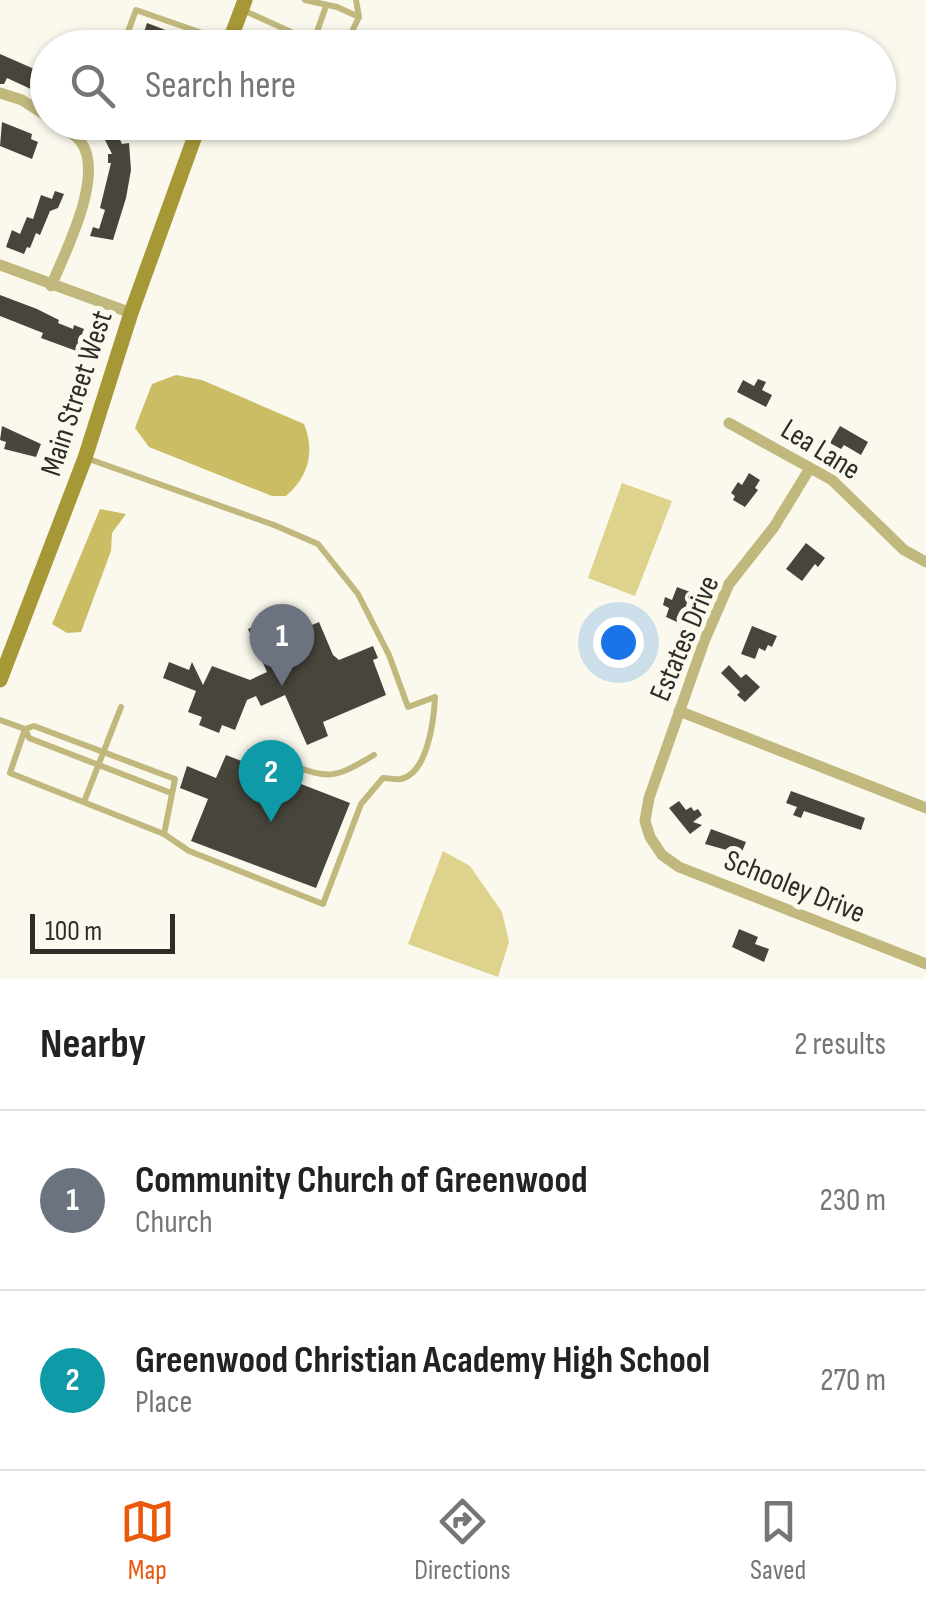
<!DOCTYPE html>
<html lang="en">
<head>
<meta charset="utf-8">
<style>
	:root { --surface:#fff; --page:#f6f6f6; --text:#222; --muted:#767676; --line:#e0e0e0; --accent:#ea580c }
	body { margin:0; font-family:"Sofia Sans Condensed",sans-serif; background:var(--page); color:var(--text) }
	.scale { position:absolute; left:30px; bottom:25px; width:145px; box-sizing:border-box; padding-left:10px; border:5px solid #2e2d28; border-top:0; font-size:28px; line-height:35px; white-space:nowrap; color:#2e2d28; -webkit-text-stroke:8px #fbf9ed; paint-order:stroke }
	.you { position:absolute; left:618px; top:642px; width:35px; height:35px; margin:-25px; border:8px solid #fff; border-radius:50%; background:#1a73e8; box-shadow:0 0 0 15px #1a73e833 }
	.badge { display:grid; place-items:center; width:65px; height:65px; border-radius:50%; background:var(--accent); color:#fff; font-size:32px; font-weight:700 }
	.pin { position:absolute; translate:-50% -82px; filter:drop-shadow(0 2px 5px #0008) }
	.pin::after { content:''; position:absolute; top:52px; width:35px; height:30px; background:inherit; clip-path:polygon(0 0,100% 0,50% 100%) }
	.list { margin:0; padding:0; list-style:none }
	h2 { display:flex; justify-content:space-between; align-items:center; height:130px; margin:0; padding:0 40px; font-size:42px }
	h2 small { font-size:32px; font-weight:400; color:var(--muted) }
	.list li { display:grid; grid-template-columns:65px 1fr auto; gap:30px; align-items:center; box-sizing:border-box; height:180px; padding:0 40px; border-top:2px solid var(--line) }
	.list b { display:block; font-size:38px; white-space:nowrap }
	.list p { margin:0; font-size:32px; white-space:nowrap; color:var(--muted) }
	.list em { font-size:32px; font-style:normal; color:var(--muted) }
	.icon { flex:none; width:55px; height:55px; fill:none; stroke:currentColor; stroke-width:2; stroke-linecap:round; stroke-linejoin:round }
	.map { position:relative; flex:none; width:926px; height:979px; overflow:hidden }
	.search { position:absolute; background:var(--surface); box-shadow:0 2px 8px #0004; left:30px; right:30px; top:30px; height:110px; display:flex; align-items:center; gap:25px; box-sizing:border-box; padding:0 35px; border-radius:55px; color:var(--muted); font-size:38px }
	.sheet { height:490px; background:var(--surface) }
	nav { display:flex; justify-content:space-around; align-items:center; box-sizing:border-box; height:140px; border-top:2px solid var(--line); background:var(--surface); font-size:28px; color:var(--muted) }
	nav a { display:grid; justify-items:center; gap:5px }
	nav .on { color:var(--accent) }
	.map>svg:first-child { display:block }
	.green { fill:#ded38c }
	.water { fill:#cbbd64 }
	.building { fill:#48463c }
	.lines { fill:none; stroke-linecap:round; stroke-linejoin:round }
	.lane { stroke:#c1b87e; stroke-width:6 }
	.street { stroke:#c1b87e; stroke-width:11 }
	.secondary { stroke:#a69737; stroke-width:15 }
	.labels { text-anchor:middle; stroke-width:10; stroke-linejoin:round; paint-order:stroke }
	.street-label { font-size:30px; fill:#2e2d28; stroke:#fbf9ed }
</style>
</head>
<body>
<div class="map">
<svg width="926" height="979" viewBox="0 0 926 979">
	<rect width="100%" height="100%" fill="#fbf9ed"/>
	<g class="green">
		<path d="M622,483L672,501L635,596L588,578Z"/>
		<path d="M443,851L470,866L502,912L509,942L498,977L408,944Z"/>
	</g>
	<g class="water">
		<path d="M176,375L202,380L304,424C315,451 309,476 286,496H272L149,447L135,428L152,384Z"/>
		<path d="M100,509L126,514L112,533L111,551L81,632L67,633L52,624Z"/>
	</g>
	<g class="building">
		<path d="M147,23L176,34L171,48H139Z"/>
		<path d="M0,54L48,75V97L7,78L4,84H0Z"/>
		<path d="M2,122L32,134L31,139L38,142L32,159L0,146Z"/>
		<path d="M96,122H112L122,144L129,143L131,170L126,198L113,240L90,236L93,227L99,229L105,210L100,208L111,163H108V154H112Z"/>
		<path d="M55,191L64,194L58,208L50,211L40,235L36,233L30,248L27,247L24,254L6,247L12,230L20,234L27,217L33,219L41,195L52,199Z"/>
		<path d="M0,295L37,309L59,320L58,323L73,329L74,325L84,329L82,334L88,336L82,353L41,338L43,333L0,316Z"/>
		<path d="M758,379L766,382L762,390L772,395L766,407L737,392L743,380L754,386Z"/>
		<path d="M2,426L41,444L36,457L4,449L6,442L0,440Z"/>
		<path d="M840,426L868,442L861,455L844,445L841,449L830,443Z"/>
		<path d="M749,473L760,480L755,488L758,490L745,507L733,500L735,496L731,493L738,482L742,485Z"/>
		<path d="M806,543L825,558L818,567L815,564L802,581L786,569Z"/>
		<path d="M677,587L690,592L684,613L681,612L677,622L666,617L669,608L663,605L665,597L672,600Z"/>
		<path d="M264,622L266,627L278,631L298,622L305,628L319,622L333,655L339,660L373,646L378,658L373,660L386,695L323,722L328,736L307,745L285,695L261,706L256,696L247,700L235,730L222,725L219,733L199,725L202,717L188,712L196,691L163,678L169,662L189,670L192,662L203,685L212,666L250,680L267,672L248,629Z"/>
		<path d="M752,626L777,636L772,647L768,645L765,651L759,648L755,659L741,654Z"/>
		<path d="M729,665L741,678L746,674L760,687L745,702L737,695L740,692L721,673Z"/>
		<path d="M226,755L350,803L316,888L191,841L208,799L180,788L187,766L216,778Z"/>
		<path d="M791,791L865,818L861,830L804,811L801,818L793,815L797,807L786,803Z"/>
		<path d="M679,801L686,810L691,807L694,811L698,809L702,815L693,822L702,825L690,834L669,808Z"/>
		<path d="M711,829L746,842L741,854L705,844Z"/>
		<path d="M739,929L758,937L755,944L769,949L764,962L732,947Z"/>
	</g>
	<g class="lines">
		<g class="lane">
			<path d="M305,0L337,7L359,17"/>
			<path d="M243,10L326,48"/>
			<path d="M313,43L326,6"/>
			<path d="M122,48L136,10L228,42"/>
			<path d="M344,48L359,17L356,0"/>
			<path d="M86,458L274,525L318,544L358,594L389,655L408,707L435,697C434,719 428,773 401,779C395,780 389,778 383,778L361,804L323,904L189,851L164,834"/>
			<path d="M0,720L25,729L29,738L171,793"/>
			<path d="M34,726L175,779L164,834L10,773L25,729Z"/>
			<path d="M289,764C331,780 335,778 374,755"/>
			<path d="M84,802L121,707"/>
		</g>
		<g class="street">
			<path d="M0,93L22,100L48,117"/>
			<path d="M0,265L131,313"/>
			<path d="M51,286C65,253 105,175 81,142C75,134 64,128 56,122"/>
			<path d="M729,423L832,480L904,550L926,562"/>
			<path d="M810,468L774,527L729,584L705,639L649,798L645,821L650,837L662,855L679,867L926,964"/>
			<path d="M679,711L926,808"/>
		</g>
		<g class="secondary">
			<path d="M227,48L245,0"/>
			<path d="M0,680L85,458L131,313L200,122"/>
		</g>
	</g>
	<g class="labels">
		<g class="street-label">
			<text transform="translate(76 393) rotate(-72)" y="10">Main Street West</text>
			<text transform="translate(821 449) rotate(32)" y="10">Lea Lane</text>
			<text transform="translate(684 638) rotate(-67)" y="10">Estates Drive</text>
			<text transform="translate(795 886) rotate(22)" y="10">Schooley Drive</text>
		</g>
	</g>
</svg>
<div class="scale">100 m</div>
<div class="you"></div>
<div class="pin badge" style="left:282px;top:686px;background:#6b7280">1</div>
<div class="pin badge" style="left:271px;top:822px;background:#0f9aa8">2</div>
<div class="search"><svg class="icon" aria-label="search" viewBox="0 0 24 24"><circle cx="10" cy="10" r="6"/><path d="M15 15l6 6"/></svg>Search here</div>
</div>
<section class="sheet">
<h2>Nearby<small>2 results</small></h2>
<ul class="list">
<li><span class="badge" style="background:#6b7280">1</span><div><b>Community Church of Greenwood</b><p>Church</p></div><em>230 m</em></li>
<li><span class="badge" style="background:#0f9aa8">2</span><div><b>Greenwood Christian Academy High School</b><p>Place</p></div><em>270 m</em></li>
</ul>
</section>
<nav>
<a class="on"><svg class="icon" aria-label="map" viewBox="0 0 24 24"><path d="M3 6l6-2 6 2 6-2v14l-6 2-6-2-6 2zM9 4v14M15 6v14"/></svg>Map</a>
<a><svg class="icon" aria-label="directions" viewBox="0 0 24 24"><path d="M12 3l9 9-9 9-9-9zM9 14v-3h6M13 9l2 2-2 2"/></svg>Directions</a>
<a><svg class="icon" aria-label="saved" viewBox="0 0 24 24"><path d="M7 4h10v16l-5-4-5 4z"/></svg>Saved</a>
</nav>
</body>
</html>
